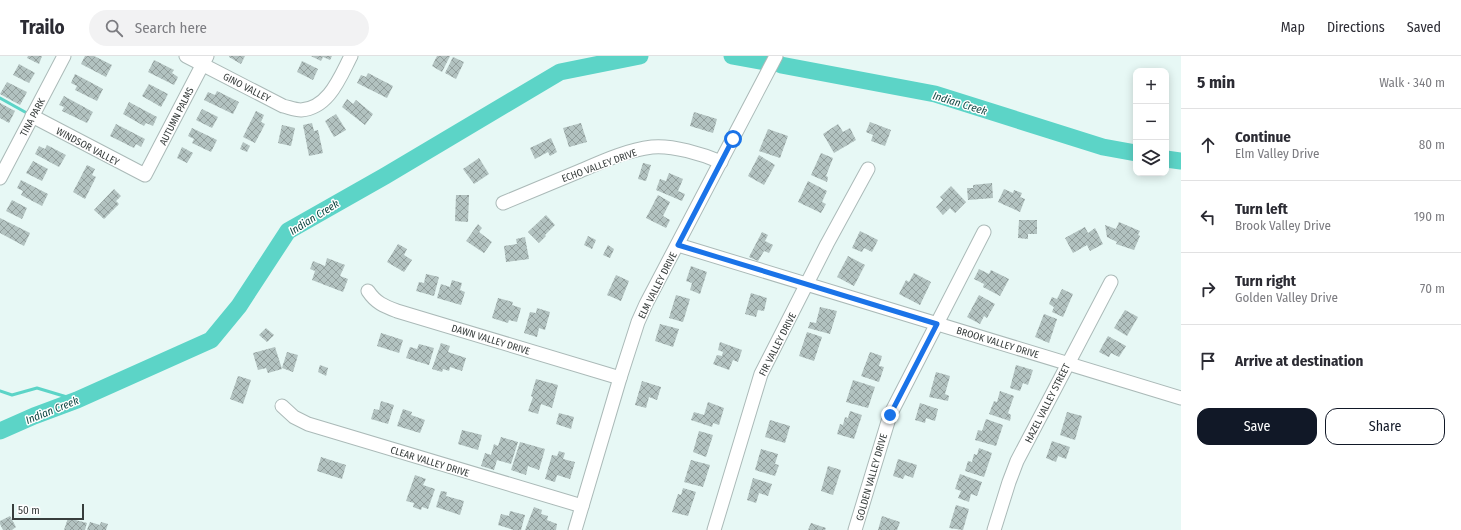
<!DOCTYPE html>
<html lang="en">
<head>
<meta charset="utf-8">
<style>
	:root { --surface:#fff; --page:#f2f2f3; --text:#2b2b33; --muted:#7c7c81; --line:#e1e1e2; --accent:#111827 }
	body { margin:0; font-family:"Fira Sans Condensed",sans-serif; background:var(--page); color:var(--text) }
	.controls { position:absolute; right:12px; top:12px; display:grid; overflow:hidden; border-radius:8px; box-shadow:0 2px 10px #0003 }
	.controls button { width:36px; height:36px; display:grid; place-items:center; padding:0; border:0; border-bottom:1px solid var(--line); background:var(--surface); color:var(--text); font:20px sans-serif }
	.scale { position:absolute; left:12px; bottom:10px; width:72px; box-sizing:border-box; padding-left:4px; border:2px solid #373d3c; border-top:0; font-size:11px; line-height:14px; white-space:nowrap; color:#373d3c; -webkit-text-stroke:3px #fff; paint-order:stroke }
	.stop { position:absolute; width:12px; height:12px; margin:-9px; border:3px solid #1a73e8; border-radius:50%; background:#fff }
	.stop.end { background:#1a73e8; border-color:#fff; box-shadow:0 1px 4px #0008 }
	.list { margin:0; padding:0; list-style:none }
	h2 { display:flex; justify-content:space-between; align-items:center; height:52px; margin:0; padding:0 16px; font-size:17px }
	h2 small { font-size:13px; font-weight:400; color:var(--muted) }
	.list li { display:grid; grid-template-columns:26px 1fr auto; gap:12px; align-items:center; box-sizing:border-box; height:72px; padding:0 16px; border-top:1px solid var(--line) }
	.list b { display:block; font-size:15px; white-space:nowrap }
	.list p { margin:0; font-size:13px; white-space:nowrap; color:var(--muted) }
	.list em { font-size:13px; font-style:normal; color:var(--muted) }
	.actions { display:flex; gap:8px; padding:12px 16px }
	.actions a { flex:1; padding:9px 0; border:1px solid var(--accent); border-radius:12px; text-align:center; font-size:14px; color:var(--accent) }
	.actions .main { background:var(--accent); color:#fff }
	.icon { flex:none; width:22px; height:22px; fill:none; stroke:currentColor; stroke-width:2; stroke-linecap:round; stroke-linejoin:round }
	.map { position:relative; flex:none; width:1181px; height:474px; overflow:hidden }
	header { display:flex; align-items:center; gap:24px; box-sizing:border-box; height:56px; padding:0 20px; background:var(--surface); border-bottom:1px solid var(--line) }
	header strong { font-size:19px }
	nav { display:flex; gap:22px; margin-inline-start:auto; font-size:14px }
	.search { width:280px; height:36px; background:var(--page); display:flex; align-items:center; gap:10px; box-sizing:border-box; padding:0 14px; border-radius:22px; color:var(--muted); font-size:15px }
	main { display:flex }
	aside { flex:1; background:var(--surface) }
	.map>svg:first-child { display:block }
	.lines { fill:none; stroke-linecap:round; stroke-linejoin:round }
	.stream { stroke:#5cd4c7; stroke-width:3 }
	.river { stroke:#5cd4c7; stroke-width:17 }
	.building { fill:url(#building-cross-hatch) }
	.minor-casing { stroke:#abbab8; stroke-width:15 }
	.minor { stroke:#fff; stroke-width:13 }
	.route { stroke:#1a73e8; stroke-width:5 }
	.labels { text-anchor:middle; stroke-width:3; stroke-linejoin:round; paint-order:stroke }
	.street-label { font-size:10px; fill:#373d3c; stroke:#fff }
	.water-label { font-size:11px; font-style:italic; fill:#114742; stroke:#fff }
</style>
</head>
<body>
<header>
<strong>Trailo</strong>
<div class="search"><svg class="icon" aria-label="search" viewBox="0 0 24 24"><circle cx="10" cy="10" r="6"/><path d="M15 15l6 6"/></svg>Search here</div>
<nav><a>Map</a><a>Directions</a><a>Saved</a></nav>
</header>
<main>
<div class="map">
<svg width="1181" height="474" viewBox="0 0 1181 474">
	<defs>
		<pattern id="building-cross-hatch" width="8" height="8" patternUnits="userSpaceOnUse"><rect width="8" height="8" fill="#b2c2c0"/><path d="M0 0l8 8M0 8l8-8" fill="none" stroke="#929f9d"/></pattern>
	</defs>
	<rect width="100%" height="100%" fill="#e7f8f5"/>
	<g class="lines">
		<g class="stream">
			<path d="M0,42L25,56"/>
			<path d="M0,335L12,339L37,332L77,344"/>
		</g>
		<g class="river">
			<path d="M732,0L765,6"/>
			<path d="M781,9L935,38L1103,91L1136,97"/>
			<path d="M1166,103L1181,105"/>
			<path d="M0,375L34,360L77,344L211,284L239,250L288,175L385,120L560,16L640,0"/>
		</g>
	</g>
	<g class="building">
		<path d="M28,0H42L39,8L27,2Z"/>
		<path d="M85,0H94L112,9L106,21L81,8Z"/>
		<path d="M229,0H245L241,8L229,1Z"/>
		<path d="M311,0H332L330,4L323,1L321,5Z"/>
		<path d="M437,0H450L442,16L432,10Z"/>
		<path d="M453,1L464,6L456,23L445,17Z"/>
		<path d="M154,4L174,14L172,17L178,21L174,29L148,16Z"/>
		<path d="M302,5L318,13L313,24L297,16Z"/>
		<path d="M19,8L35,17L29,27L13,19Z"/>
		<path d="M368,17L393,30L387,42L357,27L361,19L366,21Z"/>
		<path d="M75,18L103,33L97,45L75,34L77,30L71,27Z"/>
		<path d="M7,26L27,36L20,49L0,38Z"/>
		<path d="M149,28L168,38L161,51L142,40Z"/>
		<path d="M217,35L239,46L233,58L204,44L208,36L215,39Z"/>
		<path d="M64,40L93,56L87,67L62,55L64,51L59,49Z"/>
		<path d="M347,43L353,48L356,44L373,58L365,69L342,51Z"/>
		<path d="M129,46L157,61L153,70L146,67L144,70L123,58Z"/>
		<path d="M0,47L15,55L9,67L0,62Z"/>
		<path d="M202,53L218,61L212,72L196,64Z"/>
		<path d="M256,55L264,59L261,66L265,68L255,87L243,81Z"/>
		<path d="M694,56L717,63L713,77L690,70Z"/>
		<path d="M336,58L346,74L334,81L325,65Z"/>
		<path d="M870,66L891,74L885,90L871,85L873,79L866,76Z"/>
		<path d="M312,67L314,75L318,74L323,97L309,100L303,69Z"/>
		<path d="M581,67L587,86L569,91L563,72Z"/>
		<path d="M116,68L145,83L141,91L136,88L134,92L110,80Z"/>
		<path d="M838,68L843,76L850,72L856,84L834,97L823,78Z"/>
		<path d="M282,69L295,72L291,90L278,87Z"/>
		<path d="M192,72L217,84L211,96L192,87L194,83L188,80Z"/>
		<path d="M768,73L788,80L780,102L759,95Z"/>
		<path d="M551,82L557,96L550,100L548,96L535,103L530,92Z"/>
		<path d="M243,86L250,90L247,96L240,93Z"/>
		<path d="M47,89L66,99L59,111L35,98L39,90L45,93Z"/>
		<path d="M182,91L193,97L187,107L177,102Z"/>
		<path d="M821,97L833,102L826,120L828,121L827,126L811,119Z"/>
		<path d="M759,99L775,109L764,129L748,120Z"/>
		<path d="M479,102L489,118L474,128L463,113Z"/>
		<path d="M33,105L48,113L42,125L26,117Z"/>
		<path d="M643,107L651,109L646,125L638,123Z"/>
		<path d="M87,109L95,113L92,119L96,121L85,143L73,136Z"/>
		<path d="M669,117L683,123L678,135L685,138L682,145L656,134L660,123L666,125Z"/>
		<path d="M21,124L48,138L42,150L21,139L23,135L17,132Z"/>
		<path d="M808,125L827,135L822,146L826,148L821,157L798,146Z"/>
		<path d="M992,127L993,142L968,144L967,132H973V129Z"/>
		<path d="M951,130L966,146L955,157L950,152L943,159L936,151L943,144L940,141Z"/>
		<path d="M114,133L121,140L116,145L119,148L104,163L94,154Z"/>
		<path d="M1004,133L1013,137L1014,134L1022,137L1020,141L1025,143L1020,156L998,146Z"/>
		<path d="M456,139H469L468,166L455,165Z"/>
		<path d="M658,139L670,146L663,160L670,164L666,172L646,162Z"/>
		<path d="M12,144L27,152L22,163L6,155Z"/>
		<path d="M546,159L555,169L545,179L546,180L539,187L528,176Z"/>
		<path d="M0,162L30,177L24,190L0,177Z"/>
		<path d="M1019,164H1037V178H1028V183L1018,182Z"/>
		<path d="M1119,166L1140,175L1138,179L1140,180L1134,194L1116,188L1117,186L1107,181L1105,169L1116,173Z"/>
		<path d="M478,168L482,172L479,176L492,186L484,197L466,185Z"/>
		<path d="M1085,171L1088,177L1095,172L1103,188L1090,195L1087,189L1073,197L1065,182Z"/>
		<path d="M860,175L878,184L872,196L864,192L862,196L852,192Z"/>
		<path d="M762,176L768,179L765,185L773,189L769,197L764,195L758,205L749,201Z"/>
		<path d="M588,180L596,184L592,193L584,189Z"/>
		<path d="M525,181L529,203L506,206L504,190L517,188L516,183Z"/>
		<path d="M398,188L407,193L404,199L412,204L404,216L387,206Z"/>
		<path d="M608,189L614,193L610,202L603,199Z"/>
		<path d="M848,200L865,209L854,230L837,221Z"/>
		<path d="M327,202L345,209L340,220L348,223L343,236L312,224L315,215L310,213L313,205L325,210Z"/>
		<path d="M691,210L707,216L700,238L690,234L692,227L686,225Z"/>
		<path d="M979,213L989,218L991,214L1009,223L1000,240L983,231L984,228L974,223Z"/>
		<path d="M914,217L931,226L920,249L899,238L906,224L909,226Z"/>
		<path d="M426,218L439,221L434,240L416,235L419,226L424,227Z"/>
		<path d="M616,219L629,225L621,245L607,239Z"/>
		<path d="M452,224L462,227L460,234L465,236L461,249L437,242L441,228L450,231Z"/>
		<path d="M1062,233L1073,238L1063,261L1052,256L1054,251L1049,248L1052,241L1057,243Z"/>
		<path d="M751,237L767,242L764,255L758,254L756,261L745,258Z"/>
		<path d="M676,239L690,243L683,266L669,262Z"/>
		<path d="M979,239L995,248L987,262L984,260L980,268L967,261Z"/>
		<path d="M498,242L513,246L512,249L521,252L517,266L509,264L508,267L492,262Z"/>
		<path d="M820,251L837,255L830,278L808,272L810,266L816,267Z"/>
		<path d="M537,252L550,256L545,274L539,272L537,281L524,277L530,256L536,257Z"/>
		<path d="M1125,254L1138,261L1127,280L1114,272Z"/>
		<path d="M1044,258L1057,263L1049,287L1035,281Z"/>
		<path d="M660,268L679,273L673,291L655,285Z"/>
		<path d="M266,272L274,279L267,286L259,279Z"/>
		<path d="M807,276L822,281L814,305L799,300Z"/>
		<path d="M381,277L403,284L399,297L377,290Z"/>
		<path d="M1108,280L1126,290L1119,301L1111,297L1109,301L1099,296Z"/>
		<path d="M720,286L742,294L738,306L733,304L729,314L713,308L717,299L722,300L723,296L718,294Z"/>
		<path d="M441,287L450,290L448,296L466,302L462,315L450,311L449,315L443,313L442,316L432,313Z"/>
		<path d="M419,288L434,292L429,309L406,302L410,291L417,293Z"/>
		<path d="M275,291L282,313L268,317L266,312L258,314L253,297Z"/>
		<path d="M287,296L298,299L293,316L282,312Z"/>
		<path d="M870,296L882,300L879,310L884,311L879,326L861,320Z"/>
		<path d="M320,309L328,312L326,320L318,316Z"/>
		<path d="M1016,309L1033,314L1028,329L1023,327L1020,335L1010,332Z"/>
		<path d="M936,316L950,320L945,338L949,340L948,345L929,341Z"/>
		<path d="M238,320L251,324L243,348L230,343Z"/>
		<path d="M536,323L558,329L552,352L541,348L538,358L528,355L533,341L531,340Z"/>
		<path d="M853,324L875,331L868,352L846,346Z"/>
		<path d="M642,325L661,331L657,344L649,341L646,352L635,349Z"/>
		<path d="M1000,335L1014,340L1008,357L1011,359L1010,365L989,358L994,345L997,346Z"/>
		<path d="M381,345L394,349L388,368L371,363L374,353L379,354Z"/>
		<path d="M708,346L724,352L719,369L713,367L712,371L691,364L694,356L704,359Z"/>
		<path d="M920,347L938,353L935,365L926,362L925,367L915,364Z"/>
		<path d="M403,353L412,356L411,359L425,364L420,377L397,370Z"/>
		<path d="M850,355L862,359L854,383L837,378L840,368L843,369L845,361L848,362Z"/>
		<path d="M1067,356L1082,360L1075,384L1060,379Z"/>
		<path d="M559,357L574,361L571,373L556,368Z"/>
		<path d="M986,363L1003,369L996,390L975,384L978,374L982,375Z"/>
		<path d="M770,364L790,370L785,387L765,381Z"/>
		<path d="M462,374L482,379L478,394L458,388Z"/>
		<path d="M699,375L713,379L706,401L693,396Z"/>
		<path d="M501,381L518,386L511,408L497,404L494,414L481,410L485,397L491,399L494,388L498,390Z"/>
		<path d="M1052,385L1070,391L1066,403L1058,400L1056,406L1046,402Z"/>
		<path d="M520,386L545,393L539,414L528,410L526,419L511,414Z"/>
		<path d="M979,392L992,397L984,421L965,415L968,405L972,406L974,398L977,399Z"/>
		<path d="M761,393L778,398L775,408L779,409L775,420L755,414Z"/>
		<path d="M559,395L565,397L563,403L575,406L570,423L557,419L555,426L545,423L552,399L557,400Z"/>
		<path d="M321,401L346,409L342,423L317,415Z"/>
		<path d="M898,403L917,409L913,422L905,419L903,423L893,420Z"/>
		<path d="M691,404L710,409L703,431L684,426Z"/>
		<path d="M828,410L841,414L833,439L821,435Z"/>
		<path d="M960,418L982,426L977,440L971,438L969,446L958,442L961,435L955,433Z"/>
		<path d="M415,419L426,423L423,429L435,433L428,453L422,451L421,454L413,451L414,447L406,445Z"/>
		<path d="M753,422L772,428L768,440L759,437L756,447L747,444Z"/>
		<path d="M683,432L696,436L688,460L672,456L678,438L681,439Z"/>
		<path d="M441,435L447,436L446,440L464,445L460,459L436,451Z"/>
		<path d="M956,449L969,453L963,474L949,472Z"/>
		<path d="M534,451L542,454L541,458L548,460L547,464L557,468L556,474H525Z"/>
		<path d="M510,455L525,459L521,474H514L498,469L501,458L509,460Z"/>
		<path d="M10,460L16,471L12,474H3L0,468V465Z"/>
		<path d="M882,460L900,466L897,474H878Z"/>
		<path d="M68,462L87,467L85,474H64Z"/>
		<path d="M90,466L100,469L101,466L108,468L106,474H87Z"/>
		<path d="M811,467L826,472L825,474H808Z"/>
	</g>
	<g class="lines">
		<defs>
			<g id="minor">
				<path d="M186,0L283,50C288,51 295,54 301,54C329,52 340,21 351,0"/>
				<path d="M32,60L145,119L207,0"/>
				<path d="M0,122L64,0"/>
				<path d="M503,147C529,136 554,126 580,115C603,105 627,94 652,91C673,89 702,98 721,106"/>
				<path d="M678,189L1181,342"/>
				<path d="M368,235C376,247 384,250 397,255L620,322"/>
				<path d="M282,350L294,361L308,368L582,450"/>
				<path d="M575,474L620,322L638,266L646,248L776,0"/>
				<path d="M714,474L761,318L827,188L868,113"/>
				<path d="M855,474L890,359L984,176"/>
				<path d="M994,474L1009,426L1017,405L1111,226"/>
			</g>
		</defs>
		<use href="#minor" class="minor-casing"/>
		<use href="#minor" class="minor"/>
	</g>
	<g class="lines">
		<path class="route" d="M733,83L678,189L937,268L890,359"/>
	</g>
	<g class="labels">
		<g class="street-label">
			<text transform="translate(247 31) rotate(27)" y="4">GINO VALLEY</text>
			<text transform="translate(176 60) rotate(-63)" y="4">AUTUMN PALMS</text>
			<text transform="translate(32 61) rotate(-62)" y="4">TINA PARK</text>
			<text transform="translate(88 90) rotate(28)" y="4">WINDSOR VALLEY</text>
			<text transform="translate(599 109) rotate(-20)" y="4">ECHO VALLEY DRIVE</text>
			<text transform="translate(657 229) rotate(-63)" y="4">ELM VALLEY DRIVE</text>
			<text transform="translate(491 283) rotate(17)" y="4">DAWN VALLEY DRIVE</text>
			<text transform="translate(998 286) rotate(17)" y="4">BROOK VALLEY DRIVE</text>
			<text transform="translate(777 288) rotate(-63)" y="4">FIR VALLEY DRIVE</text>
			<text transform="translate(1047 347) rotate(-63)" y="4">HAZEL VALLEY STREET</text>
			<text transform="translate(430 405) rotate(17)" y="4">CLEAR VALLEY DRIVE</text>
			<text transform="translate(871 421) rotate(-74)" y="4">GOLDEN VALLEY DRIVE</text>
		</g>
		<g class="water-label">
			<text transform="translate(960 47) rotate(17)" y="4">Indian Creek</text>
			<text transform="translate(314 161) rotate(-32)" y="4">Indian Creek</text>
			<text transform="translate(52 354) rotate(-22)" y="4">Indian Creek</text>
		</g>
	</g>
</svg>
<div class="controls">
<button>+</button>
<button>−</button>
<button><svg class="icon" aria-label="layers" viewBox="0 0 24 24"><path d="M12 4l9 5-9 5-9-5zM3 14l9 5 9-5"/></svg></button>
</div>
<div class="scale">50 m</div>
<div class="stop" style="left:733px;top:83px"></div>
<div class="stop end" style="left:890px;top:359px"></div>
</div>
<aside>
<h2>5 min<small>Walk · 340 m</small></h2>
<ul class="list">
<li><svg class="icon" aria-label="ahead" viewBox="0 0 24 24"><path d="M12 20V5M6 11l6-6 6 6"/></svg><div><b>Continue</b><p>Elm Valley Drive</p></div><em>80 m</em></li>
<li><svg class="icon" aria-label="left" viewBox="0 0 24 24"><path d="M17 20v-9H6M10 6l-5 5 5 5"/></svg><div><b>Turn left</b><p>Brook Valley Drive</p></div><em>190 m</em></li>
<li><svg class="icon" aria-label="right" viewBox="0 0 24 24"><path d="M7 20v-9h11M14 6l5 5-5 5"/></svg><div><b>Turn right</b><p>Golden Valley Drive</p></div><em>70 m</em></li>
<li><svg class="icon" aria-label="arrive" viewBox="0 0 24 24"><path d="M6 21V4h12l-3 4 3 4H6"/></svg><div><b>Arrive at destination</b></div></li>
</ul>
<div class="actions"><a class="main">Save</a><a>Share</a></div>
</aside>
</main>
</body>
</html>
